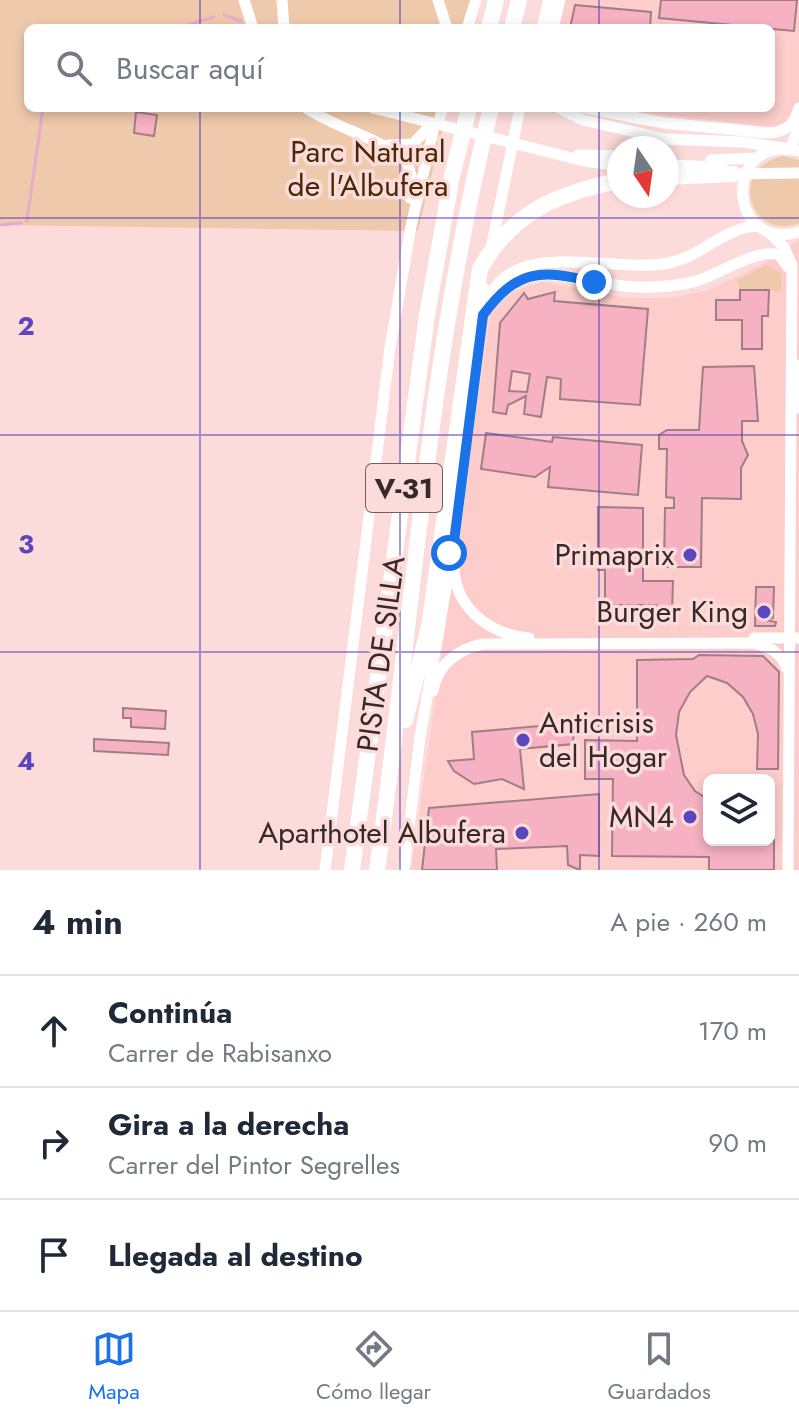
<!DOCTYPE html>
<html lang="es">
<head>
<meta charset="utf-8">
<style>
	:root { --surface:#fff; --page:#f2f2f3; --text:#1f2937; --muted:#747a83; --line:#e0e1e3; --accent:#1a73e8 }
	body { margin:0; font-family:Jost,sans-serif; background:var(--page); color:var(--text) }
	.controls { position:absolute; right:24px; bottom:24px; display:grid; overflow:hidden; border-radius:12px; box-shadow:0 4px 12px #0003 }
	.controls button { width:72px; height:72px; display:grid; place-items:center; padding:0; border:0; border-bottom:2px solid var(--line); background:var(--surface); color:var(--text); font:40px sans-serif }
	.compass { position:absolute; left:607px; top:136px; width:72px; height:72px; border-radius:50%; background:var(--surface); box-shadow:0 4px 12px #0003; rotate:167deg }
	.stop { position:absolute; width:24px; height:24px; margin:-18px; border:6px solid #1a73e8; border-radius:50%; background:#fff }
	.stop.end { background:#1a73e8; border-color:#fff; box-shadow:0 2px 8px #0008 }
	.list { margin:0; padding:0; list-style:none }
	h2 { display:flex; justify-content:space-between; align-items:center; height:104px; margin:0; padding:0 32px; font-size:34px }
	h2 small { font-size:26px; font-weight:400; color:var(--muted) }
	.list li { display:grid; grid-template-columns:52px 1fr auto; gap:24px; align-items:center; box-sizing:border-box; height:112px; padding:0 32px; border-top:2px solid var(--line) }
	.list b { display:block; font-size:30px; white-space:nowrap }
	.list p { margin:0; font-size:26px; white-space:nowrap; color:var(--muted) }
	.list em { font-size:26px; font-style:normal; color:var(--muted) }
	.icon { flex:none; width:44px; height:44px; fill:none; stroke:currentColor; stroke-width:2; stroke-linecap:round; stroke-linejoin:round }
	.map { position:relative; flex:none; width:799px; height:870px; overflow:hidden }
	.search { position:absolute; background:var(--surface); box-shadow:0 4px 12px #0003; left:24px; right:24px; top:24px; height:88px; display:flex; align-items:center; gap:20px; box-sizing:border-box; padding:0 28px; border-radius:12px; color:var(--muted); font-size:30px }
	.sheet { height:440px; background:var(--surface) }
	nav { display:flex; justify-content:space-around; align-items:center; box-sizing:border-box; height:112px; border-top:2px solid var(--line); background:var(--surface); font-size:22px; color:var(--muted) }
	nav a { display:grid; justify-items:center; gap:4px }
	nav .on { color:var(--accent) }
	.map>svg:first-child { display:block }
	.built { fill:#fccdca; fill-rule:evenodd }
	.green { fill:#efc9ab }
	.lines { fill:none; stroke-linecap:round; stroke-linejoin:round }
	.stream { stroke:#e6abcd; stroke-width:3 }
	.building { fill:#f6b1c2; stroke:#a17e86; stroke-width:2; fill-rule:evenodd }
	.minor { stroke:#fff; stroke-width:11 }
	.highway { stroke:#fff; stroke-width:16 }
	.route { stroke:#1a73e8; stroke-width:10 }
	.grid { fill:none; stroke:#5c45be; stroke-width:2; stroke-opacity:0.55 }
	.poi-dot { fill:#5c45be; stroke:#fcdcda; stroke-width:3 }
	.labels { text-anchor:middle; stroke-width:7; stroke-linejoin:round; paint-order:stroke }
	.shield { fill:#fcdcda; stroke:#735f5d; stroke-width:2 }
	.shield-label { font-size:28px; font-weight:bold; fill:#382928 }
	.park-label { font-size:30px; fill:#4a2906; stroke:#fcdcda }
	.poi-label { font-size:30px; fill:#382928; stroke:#fcdcda; text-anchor:end }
	.street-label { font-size:30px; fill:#382928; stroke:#fcdcda }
	.grid-label { font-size:26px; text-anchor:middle; font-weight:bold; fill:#5c45be; stroke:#fcdcda; stroke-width:7; stroke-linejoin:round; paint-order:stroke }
</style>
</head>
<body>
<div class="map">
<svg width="799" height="870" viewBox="0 0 799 870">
	<rect width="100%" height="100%" fill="#fcdcda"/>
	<g class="built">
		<path d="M560,0H799V130L603,108H771V28H555Z"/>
		<path d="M799,240V870H411L491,308L507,293L543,282L626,298H672L712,289L765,263ZM709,780H769V840H709Z"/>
	</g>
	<g class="green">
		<path d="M0,0H474L467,28H28V108H448L418,231L0,225Z"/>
		<path d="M783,156L799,160V223C751,242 726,169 783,156Z"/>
		<path d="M766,265L781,273V291L740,290L738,280Z"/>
	</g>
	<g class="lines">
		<g class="stream">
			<path d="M224,15L241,21"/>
			<path d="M177,28L214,17"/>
			<path d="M27,221L43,108"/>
			<path d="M0,225L21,223"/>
		</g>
	</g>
	<g class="building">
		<path d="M661,0H797L794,31L659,18Z"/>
		<path d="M575,5L651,12L650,28H570Z"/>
		<path d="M136,112L157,115L154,136L134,133Z"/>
		<path d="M740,290H769L768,316H762V349H742V320H716V300H740Z"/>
		<path d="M555,292L554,301L648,309L640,405L560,399L561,379L547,377L541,417L524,414L526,396L508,405L506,414L493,412L500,323L524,293L528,299ZM512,371L530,374L527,392L509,391Z"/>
		<path d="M754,366L758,421H742V441L748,455L741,468V499L702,498L701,567H664L665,508H674V498L666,497L667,449H659V435L667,430H699L703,367Z"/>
		<path d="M486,433L552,442L553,437L642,445L638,495L548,487L550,467L535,477L481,469Z"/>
		<path d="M598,507L643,508V581H673L672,613H656V605H605V570H598Z"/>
		<path d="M756,587H774L773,618L765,620L776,622L775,626H755Z"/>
		<path d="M699,655L763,656L779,672L778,769H757L758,734L753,714L743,697L727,683L707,676L690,692L679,712L676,735L684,775L695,791L709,800V840H774V870H709V857L612,856L613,779H585V740L637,741V660L693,659Z"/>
		<path d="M123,708L166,711L165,729L131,727V718H123Z"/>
		<path d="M574,723L573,744L520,749L524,789L502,779L474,784L454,771L448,761L474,759L472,732Z"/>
		<path d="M94,739L169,743L168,755L94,751Z"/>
		<path d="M599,794V856L580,855V870L568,865L567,846L496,849L497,870H422L429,808Z"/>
	</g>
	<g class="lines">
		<g class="minor">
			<path d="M244,0L253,28"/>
			<path d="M282,0L284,28"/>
			<path d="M438,0L447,28"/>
			<path d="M467,28L476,0"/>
			<path d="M542,28L549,0"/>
			<path d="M553,28L560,0"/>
			<path d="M306,108C338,129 377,137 407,161L413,183L410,198"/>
			<path d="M373,108L584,161L619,166"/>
			<path d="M559,108L583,120L665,139L743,142L783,148"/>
			<path d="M585,108L664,123L768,133C786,132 794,125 799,108"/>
			<path d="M440,117L443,108"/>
			<path d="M388,145L413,144L426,130"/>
			<path d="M790,149L799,128"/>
			<path d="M799,151C722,132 726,253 799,232"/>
			<path d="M578,155L619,156"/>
			<path d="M711,160L757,158"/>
			<path d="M667,165L722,167"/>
			<path d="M739,174L799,173"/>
			<path d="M769,232L784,247L792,265L788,870"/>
			<path d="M491,248L520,108"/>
			<path d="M489,299C513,237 617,274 669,263C702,256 725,227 758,226"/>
			<path d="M483,314C524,261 549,274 608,284C636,289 665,288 693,282C717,276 758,247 779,255L788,267"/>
			<path d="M798,408L799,365"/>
			<path d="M454,559C451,604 486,634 529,638"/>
			<path d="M754,638H799"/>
			<path d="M433,691C437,665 458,649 483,644L752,643C770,647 780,651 787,669"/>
			<path d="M325,870L390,348L411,226L433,132"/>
			<path d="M404,870L420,737L454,542L485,289"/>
		</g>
		<g class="highway">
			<path d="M489,28L496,0"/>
			<path d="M512,28L519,0"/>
			<path d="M667,177L733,174"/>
			<path d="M405,720L429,627L480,269C511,213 557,193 619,181"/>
			<path d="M352,870L427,315L452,176L469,108"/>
			<path d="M377,870C413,616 428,357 491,108"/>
		</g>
	</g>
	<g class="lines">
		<path class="route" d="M449,553L454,542L483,315C517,269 541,269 594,282"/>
	</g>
	<path class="grid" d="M200,0V28M400,0V28M599,0V28M200,108V870M400,108V870M599,108V870M0,218H799M0,435H799M0,652H799"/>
	<g class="poi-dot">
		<circle cx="690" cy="555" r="8"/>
		<circle cx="764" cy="612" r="8"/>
		<circle cx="523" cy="740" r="8"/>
		<circle cx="690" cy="817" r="8"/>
		<circle cx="522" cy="833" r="8"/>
	</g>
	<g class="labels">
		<rect class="shield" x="366" y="464" width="76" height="48" rx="6"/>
		<g class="shield-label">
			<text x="404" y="498">V-31</text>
		</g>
		<g class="park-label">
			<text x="368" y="162">Parc Natural<tspan x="368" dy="34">de l'Albufera</tspan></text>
		</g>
		<g class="poi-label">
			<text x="674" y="565">Primaprix</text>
			<text x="748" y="622">Burger King</text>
			<text x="539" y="733" text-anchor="start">Anticrisis<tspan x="539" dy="34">del Hogar</tspan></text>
			<text x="674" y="827">MN4</text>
			<text x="506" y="843">Aparthotel Albufera</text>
		</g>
		<g class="street-label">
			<text transform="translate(381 654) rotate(-82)" y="10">PISTA DE SILLA</text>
		</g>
	</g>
	<g class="grid-label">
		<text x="26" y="335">2</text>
		<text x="26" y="553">3</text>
		<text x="26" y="770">4</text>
	</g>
</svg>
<div class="controls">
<button><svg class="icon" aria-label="layers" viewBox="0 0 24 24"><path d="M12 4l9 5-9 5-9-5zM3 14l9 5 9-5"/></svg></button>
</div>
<svg class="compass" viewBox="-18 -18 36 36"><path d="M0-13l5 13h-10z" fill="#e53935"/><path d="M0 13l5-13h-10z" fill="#747a83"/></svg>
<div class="stop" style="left:449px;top:553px"></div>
<div class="stop end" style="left:594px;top:282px"></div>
<div class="search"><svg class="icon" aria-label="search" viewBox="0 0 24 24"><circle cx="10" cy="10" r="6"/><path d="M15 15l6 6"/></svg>Buscar aquí</div>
</div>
<section class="sheet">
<h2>4 min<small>A pie · 260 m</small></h2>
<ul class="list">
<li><svg class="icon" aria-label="ahead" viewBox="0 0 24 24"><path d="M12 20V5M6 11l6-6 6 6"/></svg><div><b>Continúa</b><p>Carrer de Rabisanxo</p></div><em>170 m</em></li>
<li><svg class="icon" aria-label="right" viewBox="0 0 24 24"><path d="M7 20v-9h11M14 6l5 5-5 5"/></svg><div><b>Gira a la derecha</b><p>Carrer del Pintor Segrelles</p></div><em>90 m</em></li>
<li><svg class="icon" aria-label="arrive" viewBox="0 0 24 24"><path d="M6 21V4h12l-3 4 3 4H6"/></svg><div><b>Llegada al destino</b></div></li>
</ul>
</section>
<nav>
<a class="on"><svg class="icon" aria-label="map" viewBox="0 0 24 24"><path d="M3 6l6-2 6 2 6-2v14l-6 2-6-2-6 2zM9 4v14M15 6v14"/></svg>Mapa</a>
<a><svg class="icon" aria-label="directions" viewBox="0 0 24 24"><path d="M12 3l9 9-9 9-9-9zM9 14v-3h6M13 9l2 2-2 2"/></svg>Cómo llegar</a>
<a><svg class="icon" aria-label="saved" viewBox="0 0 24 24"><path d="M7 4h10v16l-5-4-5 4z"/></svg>Guardados</a>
</nav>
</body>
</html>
